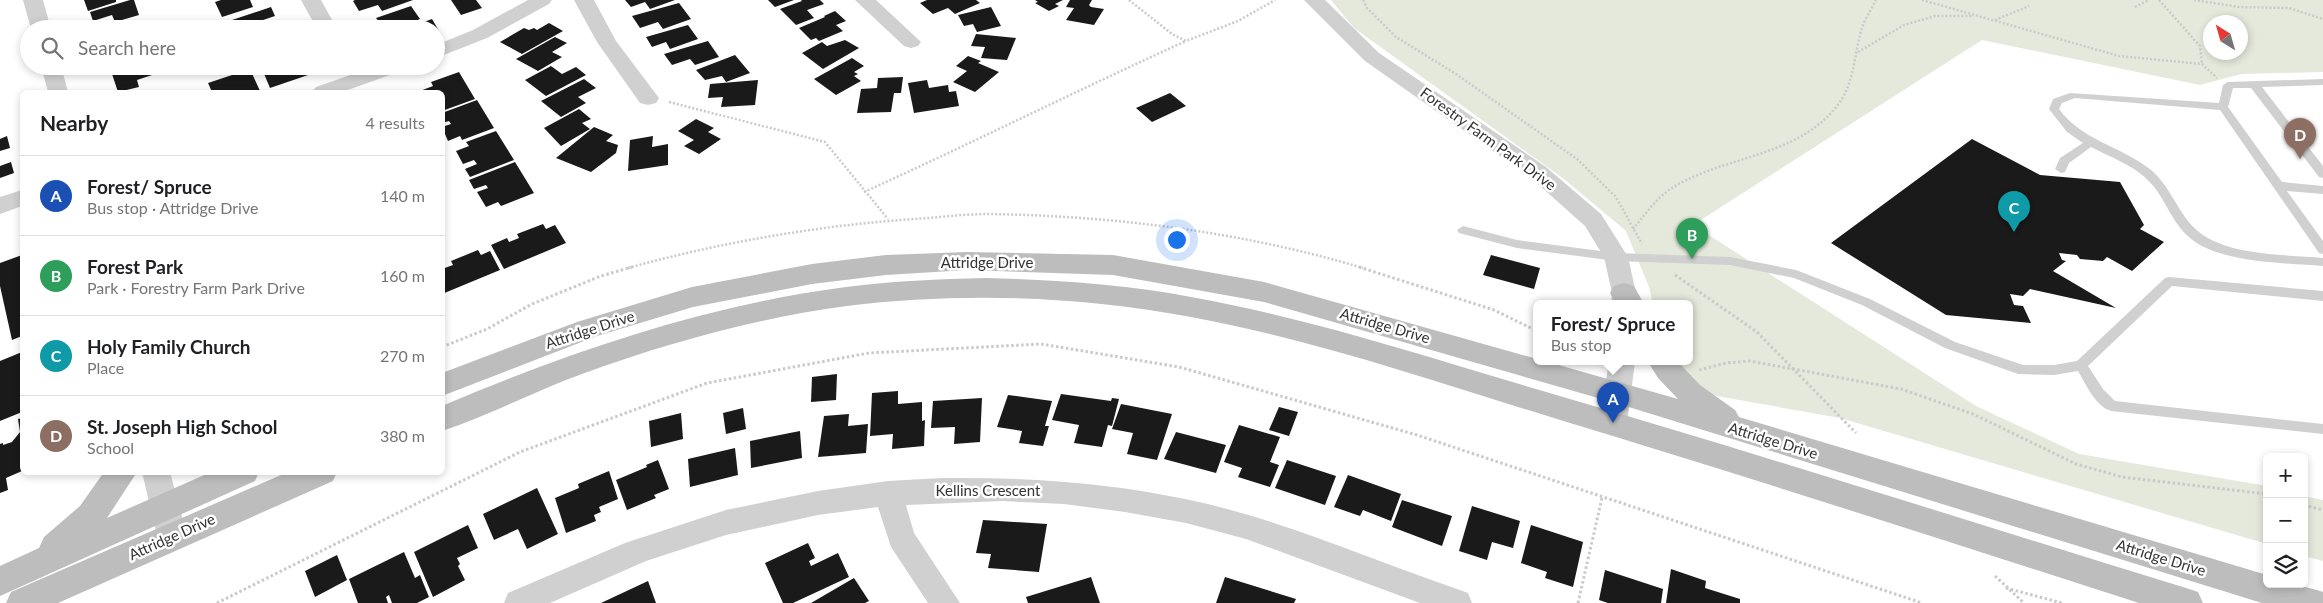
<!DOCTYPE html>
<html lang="en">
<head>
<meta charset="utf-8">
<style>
	:root { --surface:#fff; --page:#f6f6f6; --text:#202124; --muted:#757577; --line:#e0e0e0; --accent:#d93025 }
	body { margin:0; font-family:Lato,sans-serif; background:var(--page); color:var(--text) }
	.controls { position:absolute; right:15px; bottom:15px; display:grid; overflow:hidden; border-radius:8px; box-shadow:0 2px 8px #0003 }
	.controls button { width:45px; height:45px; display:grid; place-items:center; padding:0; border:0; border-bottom:1px solid var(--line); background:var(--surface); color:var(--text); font:25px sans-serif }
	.compass { position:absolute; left:2203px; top:15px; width:45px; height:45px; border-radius:50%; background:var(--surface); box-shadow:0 2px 8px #0003; rotate:323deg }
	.you { position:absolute; left:1176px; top:239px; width:18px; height:18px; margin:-12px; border:4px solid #fff; border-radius:50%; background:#1a73e8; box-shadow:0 0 0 8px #1a73e833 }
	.badge { display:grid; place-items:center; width:32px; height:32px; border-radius:50%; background:var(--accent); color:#fff; font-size:16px; font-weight:700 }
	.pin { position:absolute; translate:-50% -41px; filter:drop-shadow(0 1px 2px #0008) }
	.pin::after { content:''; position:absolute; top:26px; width:18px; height:15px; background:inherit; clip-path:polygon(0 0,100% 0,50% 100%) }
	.popup { position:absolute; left:1533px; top:300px; width:160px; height:65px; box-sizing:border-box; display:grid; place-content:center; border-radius:8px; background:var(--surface); filter:drop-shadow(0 1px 4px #0005); font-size:16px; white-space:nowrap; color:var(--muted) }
	.popup b { font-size:19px; color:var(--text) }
	.popup::after { content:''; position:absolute; left:50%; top:100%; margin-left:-10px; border:10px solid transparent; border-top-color:var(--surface) }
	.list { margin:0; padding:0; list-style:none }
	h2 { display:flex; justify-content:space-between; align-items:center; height:65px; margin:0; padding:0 20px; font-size:21px }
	h2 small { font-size:16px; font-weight:400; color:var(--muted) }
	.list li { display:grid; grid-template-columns:32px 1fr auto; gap:15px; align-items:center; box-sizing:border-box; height:80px; padding:0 20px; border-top:1px solid var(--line) }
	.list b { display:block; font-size:19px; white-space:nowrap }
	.list p { margin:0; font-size:16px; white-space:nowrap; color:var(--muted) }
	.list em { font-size:16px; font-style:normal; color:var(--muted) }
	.icon { flex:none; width:28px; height:28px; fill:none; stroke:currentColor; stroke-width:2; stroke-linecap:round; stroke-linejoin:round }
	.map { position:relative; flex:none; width:2323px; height:603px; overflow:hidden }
	.search { position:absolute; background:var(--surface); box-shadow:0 2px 8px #0003; left:20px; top:20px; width:425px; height:55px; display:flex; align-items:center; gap:12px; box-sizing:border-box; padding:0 18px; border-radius:28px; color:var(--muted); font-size:19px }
	.panel { position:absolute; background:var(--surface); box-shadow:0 2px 8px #0003; left:20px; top:90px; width:425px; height:385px; border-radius:8px }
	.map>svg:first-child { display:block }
	.green { fill:#e4e9dc; fill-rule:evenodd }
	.building { fill:#1a1a1a }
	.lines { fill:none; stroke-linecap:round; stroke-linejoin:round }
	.path-far1 { stroke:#cacaca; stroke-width:2.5; stroke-dasharray:2 2; stroke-linecap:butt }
	.path { stroke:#cacaca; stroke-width:3; stroke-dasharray:2.5 2.5; stroke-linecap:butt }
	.lane { fill:#d0d0d0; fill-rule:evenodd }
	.street { fill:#d0d0d0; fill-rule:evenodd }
	.secondary { fill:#bdbdbd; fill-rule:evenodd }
	.labels { text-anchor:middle; stroke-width:5; stroke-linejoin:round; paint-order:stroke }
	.street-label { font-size:15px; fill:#333; stroke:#fff }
</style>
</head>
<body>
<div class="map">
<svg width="2323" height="603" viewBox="0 0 2323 603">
	<rect width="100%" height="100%" fill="#fff"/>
	<g class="green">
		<path d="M1331,0H2323V72L2241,74L2200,85L1982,40L1693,225L1976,406L2079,454L2267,486V544L1840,418L1711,395L1694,383L1677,362H1689V304H1653L1649,287L1626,231L1564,179L1354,28ZM2210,22H2240V52H2210Z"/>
		<path d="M2304,496L2323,500V561L2304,556Z"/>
	</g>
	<g class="building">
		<path d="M84,0H116V2L88,11Z"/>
		<path d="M130,0H134L139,15L115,22L112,15L93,21L90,12Z"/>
		<path d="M221,0H250L253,7L222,17L215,2Z"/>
		<path d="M355,0H413L382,11L378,5L359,11L353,1Z"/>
		<path d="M451,0H476L482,8L461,15Z"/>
		<path d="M625,0H675L650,9L645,2L631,7Z"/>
		<path d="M768,0H794L775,7Z"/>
		<path d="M801,0H820L824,4L807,10L814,18L796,25L780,9L802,1Z"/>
		<path d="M927,0H976L980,3L955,14L948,8L933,14L920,3Z"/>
		<path d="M1035,0H1063L1055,4L1059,6L1049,11L1035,3L1038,2Z"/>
		<path d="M1070,0H1092L1089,5L1091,7L1104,9L1094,25L1066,20L1074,8L1066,7Z"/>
		<path d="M679,3L691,19L663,29L658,22L640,28L632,16Z"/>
		<path d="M411,6L420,19L397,29L369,27L380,23L376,18Z"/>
		<path d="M271,7L275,16L260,21L262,25L251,29H229L226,22Z"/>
		<path d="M991,7L1001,26L977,32L973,24L964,26L958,15Z"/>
		<path d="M835,11L846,21L836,25L843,31L819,41L816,38L811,40L799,28L825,17L824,16Z"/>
		<path d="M432,19L442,36L436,38V29H405Z"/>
		<path d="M142,20L145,29H116V28Z"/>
		<path d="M549,23L563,31L522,54L500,42L524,28L529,30L534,28L537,30Z"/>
		<path d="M688,25L698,39L670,49L666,42L652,47L646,37Z"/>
		<path d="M976,34L1016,38L1007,60L981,58L985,47L971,46Z"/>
		<path d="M555,37L567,43L552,52L562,57L538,71L516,59Z"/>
		<path d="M845,40L859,48L823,69L802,53L822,42L827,46Z"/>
		<path d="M708,41L719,57L695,65L690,59L672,65L664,54Z"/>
		<path d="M735,55L750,73L726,82L722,76L705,80L696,70Z"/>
		<path d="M968,56L981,61L978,63L999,72L975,92L953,82L967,71L956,66Z"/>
		<path d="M852,58L864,66L854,72L858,74L854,76L861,81L836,95L814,79Z"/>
		<path d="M134,66H172L173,68L137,80L139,87L118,92L112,74Z"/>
		<path d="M269,66H307L311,74L270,88L262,69Z"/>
		<path d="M551,66L562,74L576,67L586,75L546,96L525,80Z"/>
		<path d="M250,69L260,91L233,92L232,90L212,92L208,83Z"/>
		<path d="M459,72L475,99L442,111V92L420,91L433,86L431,82Z"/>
		<path d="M903,77L901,93H894L891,112L857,113L861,89L877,88L878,78Z"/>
		<path d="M584,79L596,88L578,97L586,103L561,117L541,101Z"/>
		<path d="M758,80L755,105L721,107L723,97L708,98L710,84Z"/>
		<path d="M927,80L929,88L948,85L949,92L956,91L959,106L914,113L908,83Z"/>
		<path d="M1170,93L1186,106L1152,122L1136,108Z"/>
		<path d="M477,100L494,128L462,140L460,136L448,141L442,127L451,124L449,121L442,123V113Z"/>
		<path d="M579,109L591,119L582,123L590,129L561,146L544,128Z"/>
		<path d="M696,119L714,128L708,132L721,139L699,154L684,146L694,140L678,131Z"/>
		<path d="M594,127L613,135L606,141L618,145L616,153L591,172L556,158Z"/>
		<path d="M496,131L514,160L470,177L465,169L477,164L474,160L463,164L456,151L469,146L466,142Z"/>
		<path d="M7,136L10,148L0,151V139Z"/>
		<path d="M653,136L652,147L668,144V165L628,171L630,140Z"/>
		<path d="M1972,139L2040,175L2120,182L2144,225L2140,229L2164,242L2132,271L2107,257L2103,261L2080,259L2077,255L2059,253L2062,260L2066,261L2053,271L2116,308L2030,289L2023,296L2010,294L2014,305L2023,306L2031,323L1946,315L1831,243Z"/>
		<path d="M11,162L14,173L0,178V166Z"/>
		<path d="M515,162L534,193L501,206L498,202L486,207L477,192L488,188L486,185L474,189L469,180Z"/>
		<path d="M543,224L546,229L555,225L566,243L504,269L491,245L507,238L509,242L519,238L517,234Z"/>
		<path d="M478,250L481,255L490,251L500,270L442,294V269L453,265L451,261Z"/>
		<path d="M22,255V336L12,340L0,286V263Z"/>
		<path d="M1491,255L1540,268L1534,289L1483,275Z"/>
		<path d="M22,352V412L0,421V361Z"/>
		<path d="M837,374L836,400L811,402L812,377Z"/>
		<path d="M898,391V404L922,402V421L925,420L924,446L892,449L893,434L870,436L872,393Z"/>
		<path d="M1061,394L1111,401L1112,398L1119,399L1112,426L1108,425L1102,447L1074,443L1079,425L1052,420Z"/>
		<path d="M1008,395L1052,401L1045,426H1049L1043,446L1019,443L1022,431L997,427Z"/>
		<path d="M982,398L980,442L954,444L955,427L931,428L933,401Z"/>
		<path d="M1121,404L1172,414L1157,460L1127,454L1133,433L1112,429Z"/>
		<path d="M1279,407L1298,412L1289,436L1269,430Z"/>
		<path d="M743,408L746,429L726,434L723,413Z"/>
		<path d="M681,413L683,439L651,447L649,421Z"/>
		<path d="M849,414L848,426L868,424L866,453L818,457L824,416Z"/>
		<path d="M22,418V471L6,478L8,490L0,493V444L3,443V445L12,442L20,432L18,419Z"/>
		<path d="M1239,425L1280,437L1270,462L1279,465L1270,487L1238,477L1242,468L1224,462Z"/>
		<path d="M800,431L802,458L751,468L750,441Z"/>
		<path d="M1176,432L1226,445L1216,473L1164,459Z"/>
		<path d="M735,448L738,475L690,487L688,459Z"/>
		<path d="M658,460L669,489L654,495L656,498L627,510L616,480L647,467L646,465Z"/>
		<path d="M1287,460L1336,476L1325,505L1275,488Z"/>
		<path d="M609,471L618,499L599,507L601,512L594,515L596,521L566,533L555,498L579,488L578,484Z"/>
		<path d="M1348,475L1401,494L1391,521L1363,510L1360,516L1334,507Z"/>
		<path d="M537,488L558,534L527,549L518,529L494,540L483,514Z"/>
		<path d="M1402,500L1452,516L1442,546L1392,527Z"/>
		<path d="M1472,506L1520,521L1513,548L1492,542L1487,560L1459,551Z"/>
		<path d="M983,520L1047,524L1039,572L988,568L991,554L976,553Z"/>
		<path d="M468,525L478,548L457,558L460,564L458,566L465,580L433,597L414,552Z"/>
		<path d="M1531,525L1583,542L1573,587L1545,578L1547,572L1521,563Z"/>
		<path d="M808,543L815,558L809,561L811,566L838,553L849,577L793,603H783L765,563Z"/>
		<path d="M404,552L415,578L420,575L429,597L417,603H392L389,595L386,597L388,603H358L349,579Z"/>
		<path d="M337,555L347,580L315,597L305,571Z"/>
		<path d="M1671,569L1706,581L1705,588L1740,599V603H1666Z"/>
		<path d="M1605,570L1663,589L1661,603H1608L1599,600Z"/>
		<path d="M1091,577L1100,603H1028L1026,597Z"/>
		<path d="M1225,577L1296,599L1294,603H1216Z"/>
		<path d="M854,578L869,601L865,603H811Z"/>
		<path d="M648,581L656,603H601Z"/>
	</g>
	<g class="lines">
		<g class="path-far1">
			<path d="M1129,0L1172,34L1186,41L1238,21L1275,0"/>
			<path d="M1363,0L1367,8L1396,37L1456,74L1577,159L1616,197L1642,244"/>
			<path d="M1922,0L2119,56L2202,64L2217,78"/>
			<path d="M2159,0L2200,46L2202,64"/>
			<path d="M2194,0L2239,7L2289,8L2323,19"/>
			<path d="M2135,7L2149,0"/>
			<path d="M1995,20L2029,6"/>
			<path d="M1858,52L1904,25L1935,16H1973"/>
			<path d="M669,102L825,142L888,219"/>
			<path d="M864,192C972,143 1078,90 1186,41"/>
			<path d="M1633,229C1645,215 1656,198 1672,188C1725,155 1796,158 1837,106C1854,85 1854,56 1861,31C1864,20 1871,10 1876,0"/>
			<path d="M628,268C725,241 828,224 929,218C949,216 970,214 990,214C1115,216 1243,232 1363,268"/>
		</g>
		<g class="path">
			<path d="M1359,267L1494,310L1537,331"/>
			<path d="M1675,275L1757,332L1856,433"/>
			<path d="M442,347L487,329L532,304L601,276L632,267"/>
			<path d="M1699,370L1726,363L1750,361L1901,389L1973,414L2076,464L2122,477L2267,494"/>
			<path d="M2304,505L2323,510"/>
			<path d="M1995,576L2024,603"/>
			<path d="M2006,588L2062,603"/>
			<path d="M217,603L520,452L707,383L869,353L1041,344L1179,367L1417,435L1922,603"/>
			<path d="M1578,603L1602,498"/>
		</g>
		<g class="lane">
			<path d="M2323,79V85L2262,87L2323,166V178L2319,177L2251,88H2233L2228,107L2282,182L2323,186V194L2287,191L2323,241V254L2319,253L2220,110L2075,98L2062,103L2059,109C2082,140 2117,145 2147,167C2166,180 2174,203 2188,221C2215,257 2282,254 2323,258V266C2286,263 2219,263 2190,238C2174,225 2167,204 2155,188C2139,167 2114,159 2091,147L2069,163L2065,172L2061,173L2055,169L2060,158L2083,143L2067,132L2049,109L2053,99L2070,93L2219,103L2223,85L2228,82Z"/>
			<path d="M1463,226L1517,240L1616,253L1730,257L1796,270L1870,299L1955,342L2023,365H2054L2077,361L2165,278L2169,277L2323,291V301L2172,286L2088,366L2103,389L2115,401L2323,424V434L2111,411C2095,406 2086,384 2078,371L2054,375L2018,374L1945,348L1862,305L1794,278L1730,265L1616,261L1517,248L1459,233L1457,230Z"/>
		</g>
		<g class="street">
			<path d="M23,0H43L51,29H31Z"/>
			<path d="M301,0H321L337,29H317Z"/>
			<path d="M528,0H552L549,4L487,38L436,58V45L473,30Z"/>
			<path d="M574,0H594L616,41L659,98L656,103L648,105L640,103L597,42Z"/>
			<path d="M855,0H876L921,42L918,46L911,48L904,46Z"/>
			<path d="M1304,0H1325L1379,53L1546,167L1601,214L1628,257L1636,293L1635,304H1611L1612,293L1604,257L1585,226L1530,177L1365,61Z"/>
			<path d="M41,66H61L68,92H48Z"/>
			<path d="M376,66H407L404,70L342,92H312L316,87Z"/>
			<path d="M22,190V206L0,214V197Z"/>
			<path d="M1609,362H1635L1627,423L1623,431L1613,434L1603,431L1599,423Z"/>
			<path d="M142,472H170L187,536L182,545L172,549L162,545L157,536Z"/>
			<path d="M941,478C1023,477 1104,482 1185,499C1278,518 1367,558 1457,589L1468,593L1472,603H1420L1246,539L1186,523L1125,512L1064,504L1002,501L906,505L914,533L960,603H928L891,547L878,507L818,515L726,535L646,561L550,603H504L508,593L625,543L726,510L818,491L888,481Z"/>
		</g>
		<g class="secondary">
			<path d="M967,252L1113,255L1264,282L1537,359V362H1548L1678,399L1658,378L1648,362H1678L1700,385L1735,410L1739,417L2267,575V584C2289,584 2302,585 2323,592V603H2262L1619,404L1264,302L1113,275L967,270L886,275L812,284L693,307L597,336L442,396V373L577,322L692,287L812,264L886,255Z"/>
			<path d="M986,278C1055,280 1123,284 1191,297C1314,319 1433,359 1553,394C1765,456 1975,523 2186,588L2198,592L2203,603H2139C1946,541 1752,478 1557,419C1436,382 1315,340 1191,317C1078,296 961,292 847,306C757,318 667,343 582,374C535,391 490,415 442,431V406C572,351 706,305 846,287C892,281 939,279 986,278Z"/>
			<path d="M1624,283L1634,286L1644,304H1616L1610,293L1614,286Z"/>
			<path d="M104,472H137L107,518L211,472H259L255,481L0,596V566L39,548L44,537L80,506Z"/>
			<path d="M288,472H337L333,481L58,603H6L11,592Z"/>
		</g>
	</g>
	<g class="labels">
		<g class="street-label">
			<text transform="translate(1488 139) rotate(36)" y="5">Forestry Farm Park Drive</text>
			<text x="987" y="268">Attridge Drive</text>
			<text transform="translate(1385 326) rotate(16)" y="5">Attridge Drive</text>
			<text transform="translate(590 330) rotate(-18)" y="5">Attridge Drive</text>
			<text transform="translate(1773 441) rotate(17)" y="5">Attridge Drive</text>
			<text x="988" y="496">Kellins Crescent</text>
			<text transform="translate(172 537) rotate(-24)" y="5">Attridge Drive</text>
			<text transform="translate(2161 558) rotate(17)" y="5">Attridge Drive</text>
		</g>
	</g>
</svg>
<div class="controls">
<button>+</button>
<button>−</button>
<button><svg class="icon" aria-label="layers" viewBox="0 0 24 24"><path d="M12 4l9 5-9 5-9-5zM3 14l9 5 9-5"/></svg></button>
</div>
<svg class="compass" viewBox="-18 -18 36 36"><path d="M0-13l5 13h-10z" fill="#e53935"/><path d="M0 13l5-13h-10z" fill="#757577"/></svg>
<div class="you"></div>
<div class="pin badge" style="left:1613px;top:423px;background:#1a4fb4">A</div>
<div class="popup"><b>Forest/ Spruce</b>Bus stop</div>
<div class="pin badge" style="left:1692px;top:259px;background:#2e9e5b">B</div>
<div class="pin badge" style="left:2014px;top:232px;background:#0f9aa8">C</div>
<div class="pin badge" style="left:2300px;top:159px;background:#8d6e63">D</div>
<div class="search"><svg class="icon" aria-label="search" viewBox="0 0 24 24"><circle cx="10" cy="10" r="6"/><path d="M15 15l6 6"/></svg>Search here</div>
<section class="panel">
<h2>Nearby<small>4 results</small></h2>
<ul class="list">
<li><span class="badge" style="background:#1a4fb4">A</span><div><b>Forest/ Spruce</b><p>Bus stop · Attridge Drive</p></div><em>140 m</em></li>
<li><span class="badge" style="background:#2e9e5b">B</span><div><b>Forest Park</b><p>Park · Forestry Farm Park Drive</p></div><em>160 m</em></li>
<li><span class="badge" style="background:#0f9aa8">C</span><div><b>Holy Family Church</b><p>Place</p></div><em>270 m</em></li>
<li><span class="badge" style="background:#8d6e63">D</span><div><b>St. Joseph High School</b><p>School</p></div><em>380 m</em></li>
</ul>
</section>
</div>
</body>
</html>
